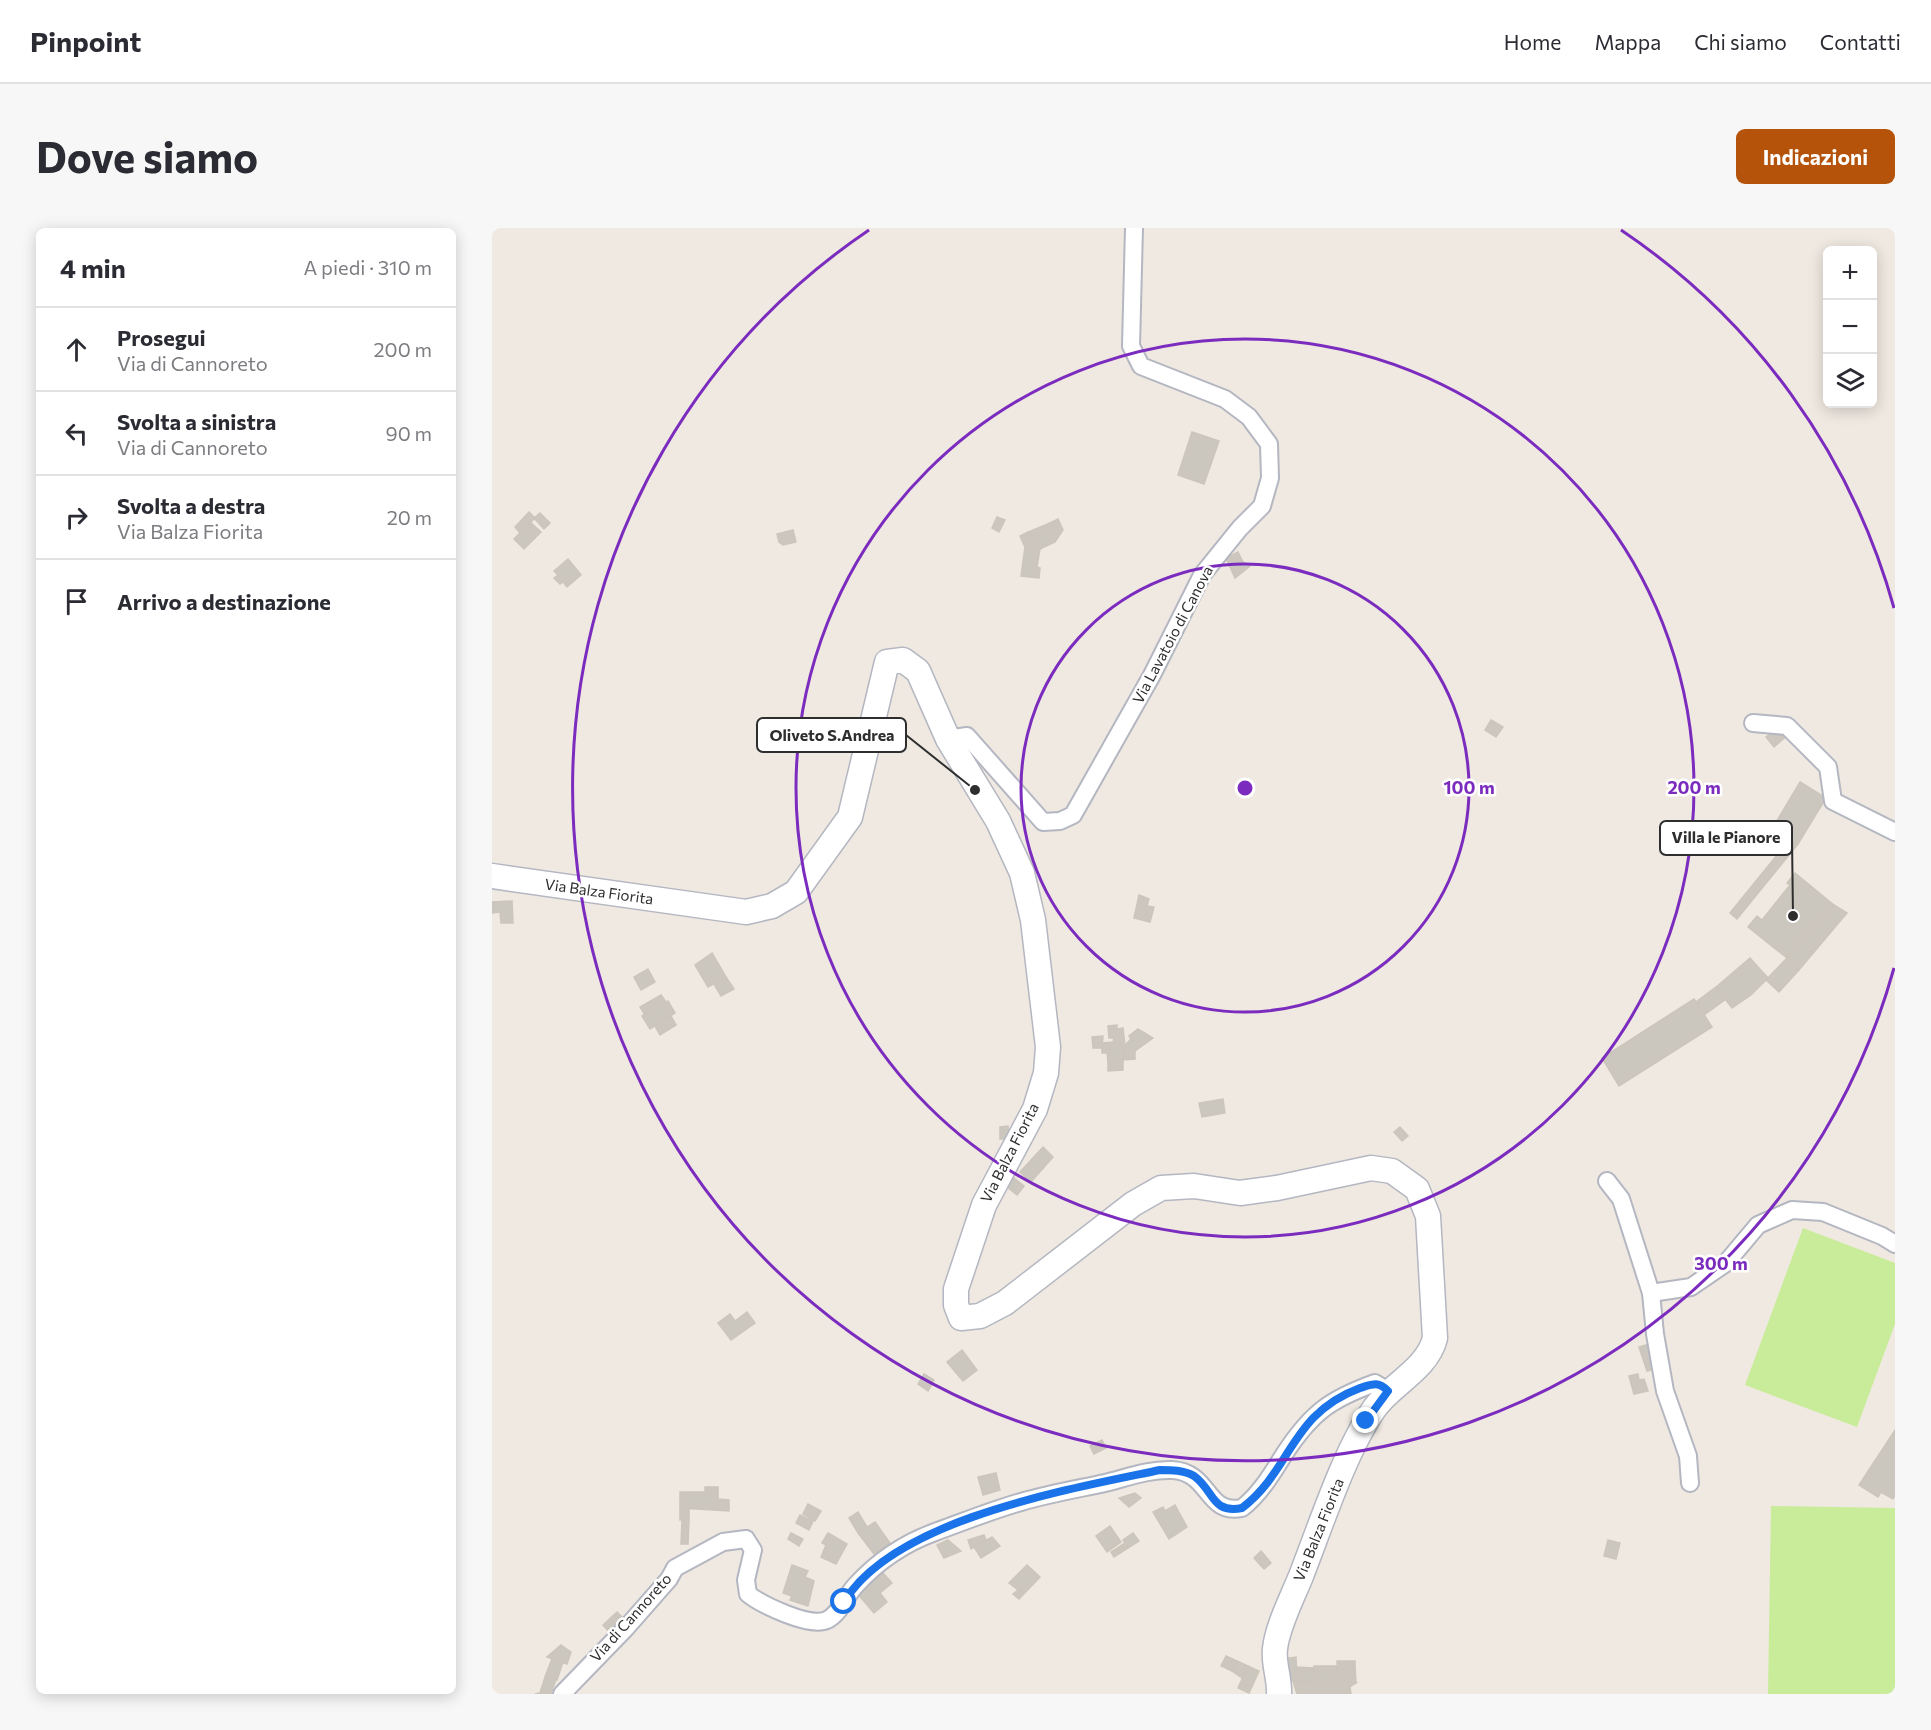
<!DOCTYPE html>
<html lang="it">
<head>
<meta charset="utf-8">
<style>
	:root { --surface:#fff; --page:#f7f7f7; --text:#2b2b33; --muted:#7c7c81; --line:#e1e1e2; --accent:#b45309 }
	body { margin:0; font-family:Commissioner,sans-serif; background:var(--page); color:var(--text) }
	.controls { position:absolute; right:18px; top:18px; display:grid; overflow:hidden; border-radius:9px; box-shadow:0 3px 15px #0003 }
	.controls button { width:54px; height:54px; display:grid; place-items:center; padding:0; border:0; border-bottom:2px solid var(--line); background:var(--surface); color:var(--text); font:30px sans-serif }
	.stop { position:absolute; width:18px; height:18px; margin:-14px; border:4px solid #1a73e8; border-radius:50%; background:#fff }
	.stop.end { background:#1a73e8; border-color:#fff; box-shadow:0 2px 6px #0008 }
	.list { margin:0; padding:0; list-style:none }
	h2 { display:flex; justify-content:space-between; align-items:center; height:78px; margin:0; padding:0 24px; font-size:26px }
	h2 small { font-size:20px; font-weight:400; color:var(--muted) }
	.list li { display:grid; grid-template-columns:39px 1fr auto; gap:18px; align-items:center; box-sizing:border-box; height:84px; padding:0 24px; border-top:2px solid var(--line) }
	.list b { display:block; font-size:22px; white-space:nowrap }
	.list p { margin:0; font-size:20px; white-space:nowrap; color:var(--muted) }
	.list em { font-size:20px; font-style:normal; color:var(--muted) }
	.icon { flex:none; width:33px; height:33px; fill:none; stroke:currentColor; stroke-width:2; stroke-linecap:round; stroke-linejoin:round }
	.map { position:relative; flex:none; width:1403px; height:1466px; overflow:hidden; border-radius:9px }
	header { display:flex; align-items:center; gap:36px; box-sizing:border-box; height:84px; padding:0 30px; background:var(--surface); border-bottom:2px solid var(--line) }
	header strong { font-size:28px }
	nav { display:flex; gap:33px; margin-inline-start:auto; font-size:21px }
	.intro { display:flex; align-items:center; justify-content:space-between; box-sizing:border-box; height:144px; padding:0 36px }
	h1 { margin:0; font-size:42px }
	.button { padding:15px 27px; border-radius:9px; background:var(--accent); color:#fff; font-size:21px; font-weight:700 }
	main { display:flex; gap:36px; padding:0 36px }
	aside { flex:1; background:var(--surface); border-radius:9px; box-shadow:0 3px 15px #0003 }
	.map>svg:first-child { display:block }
	.pitch { fill:#c9ec9a }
	.building { fill:#cbc7bf; stroke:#cbc5ba; stroke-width:1.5 }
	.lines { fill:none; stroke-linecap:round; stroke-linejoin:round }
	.street-casing { stroke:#b4b7c1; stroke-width:20 }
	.secondary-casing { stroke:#b4b7c1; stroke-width:27 }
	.street { stroke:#fff; stroke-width:16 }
	.secondary { stroke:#fff; stroke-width:24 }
	.route { stroke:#1a73e8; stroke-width:8 }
	.ring { fill:none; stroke:#7b2cbf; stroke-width:3 }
	.labels { text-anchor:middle; stroke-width:5; stroke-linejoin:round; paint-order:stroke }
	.street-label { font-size:15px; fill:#2e2e2e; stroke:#fff }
	.centre { fill:#7b2cbf; stroke:#fff; stroke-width:3 }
	.ring-label { font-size:18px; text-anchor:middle; font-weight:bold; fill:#7b2cbf; stroke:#fff; stroke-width:5; stroke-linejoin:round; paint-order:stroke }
	.leader { fill:none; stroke:#2e2e2e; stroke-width:2 }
	.callout-dot { fill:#2e2e2e; stroke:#fff; stroke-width:2 }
	.callout { fill:#fff; stroke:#2e2e2e; stroke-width:2 }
	.callout-label { font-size:16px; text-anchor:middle; font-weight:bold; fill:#2e2e2e }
</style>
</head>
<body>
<header>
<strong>Pinpoint</strong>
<nav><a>Home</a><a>Mappa</a><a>Chi siamo</a><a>Contatti</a></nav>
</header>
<div class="intro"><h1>Dove siamo</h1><a class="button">Indicazioni</a></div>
<main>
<aside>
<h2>4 min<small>A piedi · 310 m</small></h2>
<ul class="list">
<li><svg class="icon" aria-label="ahead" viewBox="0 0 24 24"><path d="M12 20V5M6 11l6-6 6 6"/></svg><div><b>Prosegui</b><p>Via di Cannoreto</p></div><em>200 m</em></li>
<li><svg class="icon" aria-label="left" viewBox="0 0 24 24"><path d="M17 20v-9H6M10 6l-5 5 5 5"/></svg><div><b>Svolta a sinistra</b><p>Via di Cannoreto</p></div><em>90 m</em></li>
<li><svg class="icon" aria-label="right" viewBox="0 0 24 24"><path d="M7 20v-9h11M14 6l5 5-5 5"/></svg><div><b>Svolta a destra</b><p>Via Balza Fiorita</p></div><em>20 m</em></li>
<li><svg class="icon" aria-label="arrive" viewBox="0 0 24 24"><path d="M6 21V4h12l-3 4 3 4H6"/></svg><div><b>Arrivo a destinazione</b></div></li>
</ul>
</aside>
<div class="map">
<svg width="1403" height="1466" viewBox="0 0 1403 1466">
	<rect width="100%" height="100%" fill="#efe9e1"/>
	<g class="pitch">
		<path d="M1311,1000L1403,1035V1096L1365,1199L1253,1157Z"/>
		<path d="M1279,1278L1403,1280V1466H1276Z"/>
	</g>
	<g class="building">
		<path d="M700,204L727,213L712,256L686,247Z"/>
		<path d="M37,284L43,290L28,305L23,299Z"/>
		<path d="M48,285L58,295L52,301L42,290Z"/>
		<path d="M505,289L513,292L507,304L500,300Z"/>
		<path d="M566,291L571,302L563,314L548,321L533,319L528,308L536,304L540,311L560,302L558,295Z"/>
		<path d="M38,294L49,304L43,310L33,300Z"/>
		<path d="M558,295L560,302L540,311L536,304Z"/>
		<path d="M33,300L43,310L32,321L22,311Z"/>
		<path d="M301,302L304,314L291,317L287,314L285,306Z"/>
		<path d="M533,319L548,321L545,339L548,340L547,350L529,348Z"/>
		<path d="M746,324L751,334L758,338L743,350L734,330Z"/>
		<path d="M76,331L89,347L75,359L71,354L68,356L62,350L66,347L62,343Z"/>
		<path d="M999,492L1011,499L1004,509L993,502Z"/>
		<path d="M1288,497L1296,507L1282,519L1274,509Z"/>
		<path d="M1308,554L1334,570L1306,616L1280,601Z"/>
		<path d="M1298,611L1306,616L1245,691L1238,685Z"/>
		<path d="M1303,645L1342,677L1333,687L1331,686L1295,730L1256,699L1265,688L1270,692L1298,657L1295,655Z"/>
		<path d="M647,667L657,671L655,678L662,679L658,694L642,690Z"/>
		<path d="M20,673L21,695H9L8,684L0,685V674Z"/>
		<path d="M1342,677L1355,685L1307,742L1295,730L1331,686L1333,687Z"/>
		<path d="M220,725L234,749L216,759L203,737Z"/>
		<path d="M1258,730L1276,750L1259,767L1240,780L1224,759Z"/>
		<path d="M1295,730L1307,742L1287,764L1274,752Z"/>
		<path d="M156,741L163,754L149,762L142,749Z"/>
		<path d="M234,749L242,761L229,768L222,756Z"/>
		<path d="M1224,759L1234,771L1212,787L1204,774Z"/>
		<path d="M169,767L174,774L153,787L148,779Z"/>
		<path d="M1202,771L1220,799L1127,858L1110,830Z"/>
		<path d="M176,773L183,785L158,801L150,788Z"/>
		<path d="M179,788L184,797L168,807L163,798Z"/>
		<path d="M625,797V801L631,800L634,827H631V832L616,834L615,825H610V815L621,814L622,810H617L616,798Z"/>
		<path d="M646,801L661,810L643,823V831L631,832L634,816L639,811L637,808Z"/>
		<path d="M611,808L610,820H601L600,809Z"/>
		<path d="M631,832V842L616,843V834Z"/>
		<path d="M731,871L733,885L710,889L707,875Z"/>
		<path d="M516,898L517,911H508V899Z"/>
		<path d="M908,899L916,908L910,913L902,904Z"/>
		<path d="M551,919L561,929L539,954L528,944Z"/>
		<path d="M522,950L532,958L525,967L515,959Z"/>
		<path d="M255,1084L263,1095L239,1112L226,1095L238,1086L243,1093Z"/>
		<path d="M1158,1116L1165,1140L1155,1143L1147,1119Z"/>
		<path d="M470,1122L485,1142L471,1153L455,1134Z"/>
		<path d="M432,1146L442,1152L436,1163L426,1156Z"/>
		<path d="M1146,1146L1147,1152L1152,1151L1156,1163L1142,1166L1137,1148Z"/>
		<path d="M1403,1202V1267L1401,1271L1389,1264L1386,1269L1367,1257Z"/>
		<path d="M610,1212L614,1220L602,1226L598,1218Z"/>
		<path d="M504,1245L508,1262L491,1267L486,1249Z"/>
		<path d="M213,1259H226V1271L237,1272V1283L188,1280V1264H213Z"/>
		<path d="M643,1265L649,1270L637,1279L627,1270Z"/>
		<path d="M316,1276L329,1283L323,1293L311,1286Z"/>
		<path d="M683,1277L695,1299L677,1311L661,1284L671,1279L673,1283Z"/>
		<path d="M188,1280L197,1281V1291L188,1292Z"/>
		<path d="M366,1284L375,1299L366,1305L357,1290Z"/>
		<path d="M308,1287L321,1293L317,1302L304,1295Z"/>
		<path d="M197,1291L196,1316H189L190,1292Z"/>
		<path d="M383,1294L398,1315L382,1326L366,1305Z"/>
		<path d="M618,1298L629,1314L615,1324L604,1308Z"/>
		<path d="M299,1305L311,1311L307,1318L296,1311Z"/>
		<path d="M336,1305L355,1316L344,1336L329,1329L334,1317L330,1315Z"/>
		<path d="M641,1305L647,1313L636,1320L631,1312Z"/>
		<path d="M492,1307L494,1312L479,1321L476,1312Z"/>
		<path d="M500,1309L508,1318L489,1330L482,1319Z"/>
		<path d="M456,1312L469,1323L452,1330L445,1317Z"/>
		<path d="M1116,1312L1128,1315L1124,1331L1112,1328Z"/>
		<path d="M633,1315L636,1320L622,1329L619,1324Z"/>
		<path d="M769,1323L779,1335L772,1341L762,1330Z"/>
		<path d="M300,1337L316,1343L313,1349L322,1353L316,1378L298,1372L300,1368L291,1365Z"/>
		<path d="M535,1337L548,1349L527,1371L521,1366L526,1362L517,1355Z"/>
		<path d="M390,1344L400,1355L388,1365L395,1374L382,1385L364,1364L383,1347L385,1349Z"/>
		<path d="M125,1384L134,1393L119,1406L111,1397Z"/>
		<path d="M69,1417L79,1424L75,1436L55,1429Z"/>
		<path d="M734,1428L745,1433L740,1443L729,1438Z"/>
		<path d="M804,1429L805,1453L797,1452L790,1431Z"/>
		<path d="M60,1431L71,1434L65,1452L53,1449Z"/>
		<path d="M745,1433L756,1438L750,1450L740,1443Z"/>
		<path d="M845,1433H863V1439H859L860,1451L846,1452Z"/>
		<path d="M756,1438L767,1443L757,1465L746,1460Z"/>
		<path d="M822,1438H845L846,1452L822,1453Z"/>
		<path d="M804,1439L822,1440V1453H805Z"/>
		<path d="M859,1439H863L864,1455L845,1456L846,1452L860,1451Z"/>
		<path d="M53,1449L64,1451L59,1466H43L48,1465Z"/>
		<path d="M846,1452L845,1456L864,1455L858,1459L859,1466H805L801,1453Z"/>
	</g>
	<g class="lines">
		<defs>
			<g id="street">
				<path d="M1261,495L1295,498L1336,539L1341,573L1403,604"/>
				<path d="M456,511L475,508L551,594L568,593L581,587L660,447L710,347L748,300L770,278L778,250L777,216L757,189L733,171L649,138L639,118L642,0"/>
				<path d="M1115,953L1129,971L1159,1065L1163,1106L1173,1163L1196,1228L1198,1255"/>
				<path d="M1159,1065L1199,1059L1234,1035L1266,997L1300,982L1331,984L1390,1008L1403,1016"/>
				<path d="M70,1466L134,1400L177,1351L183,1340L231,1314L254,1311L261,1322L254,1352L256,1366C270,1377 318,1400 335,1392C349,1385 354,1367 364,1357C385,1334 413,1315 443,1304C471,1294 500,1282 529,1274C556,1266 585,1261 613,1255C634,1250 657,1241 680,1242C719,1244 713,1287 750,1280C769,1265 781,1244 793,1225C820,1184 839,1171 883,1155L896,1163"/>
			</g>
			<path id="secondary" d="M0,648L254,684L280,678L304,664L358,589L395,434L411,432L426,443L456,511L506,593L530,645L541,692L556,819L554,845L543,881L492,977L464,1061V1077L469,1090L488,1088L513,1075L641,976L669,960L702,958L748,965L785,960L879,940L900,943L925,961L936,988L943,1110C935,1142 899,1156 882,1181C852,1225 829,1297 809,1348C801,1368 785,1399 783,1421C781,1435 788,1451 787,1466"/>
		</defs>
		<use href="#street" class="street-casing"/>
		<use href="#secondary" class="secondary-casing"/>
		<use href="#street" class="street"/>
		<use href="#secondary" class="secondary"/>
	</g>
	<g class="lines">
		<path class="route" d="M352,1374C402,1291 578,1261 668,1242C679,1242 692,1242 702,1248C722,1262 719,1286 750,1280C800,1242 798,1186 868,1160C881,1156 886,1153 896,1163L874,1193"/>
	</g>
	<g class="ring">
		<circle cx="753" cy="560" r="224"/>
		<circle cx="753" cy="560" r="449"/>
		<path d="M1402 740A673 673 0 1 1 377 2M1129 2A673 673 0 0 1 1402 380"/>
	</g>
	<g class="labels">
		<g class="street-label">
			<text transform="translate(681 407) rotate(-62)" y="5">Via Lavatoio di Canova</text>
			<text transform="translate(107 664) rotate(8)" y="5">Via Balza Fiorita</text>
			<text transform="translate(518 925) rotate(-63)" y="5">Via Balza Fiorita</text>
			<text transform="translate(827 1302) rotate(-68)" y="5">Via Balza Fiorita</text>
			<text transform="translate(139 1390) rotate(-48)" y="5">Via di Cannoreto</text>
		</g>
	</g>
	<circle cx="753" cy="560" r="9" class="centre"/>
	<g class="ring-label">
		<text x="977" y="566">100 m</text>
		<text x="1202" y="566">200 m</text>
		<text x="1229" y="1042">300 m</text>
	</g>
	<path class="leader" d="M483 562L414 507M1301 688L1300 610"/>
	<g class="callout-dot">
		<circle cx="483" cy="562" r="6"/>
		<circle cx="1301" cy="688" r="6"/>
	</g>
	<g class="callout">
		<rect x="265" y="490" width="149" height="34" rx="6"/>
		<rect x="1168" y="593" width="132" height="34" rx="6"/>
	</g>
	<g class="callout-label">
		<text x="340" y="513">Oliveto S.Andrea</text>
		<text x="1234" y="615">Villa le Pianore</text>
	</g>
</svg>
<div class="controls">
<button>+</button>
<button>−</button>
<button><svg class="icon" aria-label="layers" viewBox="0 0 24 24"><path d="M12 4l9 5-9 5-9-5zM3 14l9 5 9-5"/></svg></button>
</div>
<div class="stop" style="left:352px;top:1374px"></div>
<div class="stop end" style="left:874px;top:1193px"></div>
</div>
</main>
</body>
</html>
